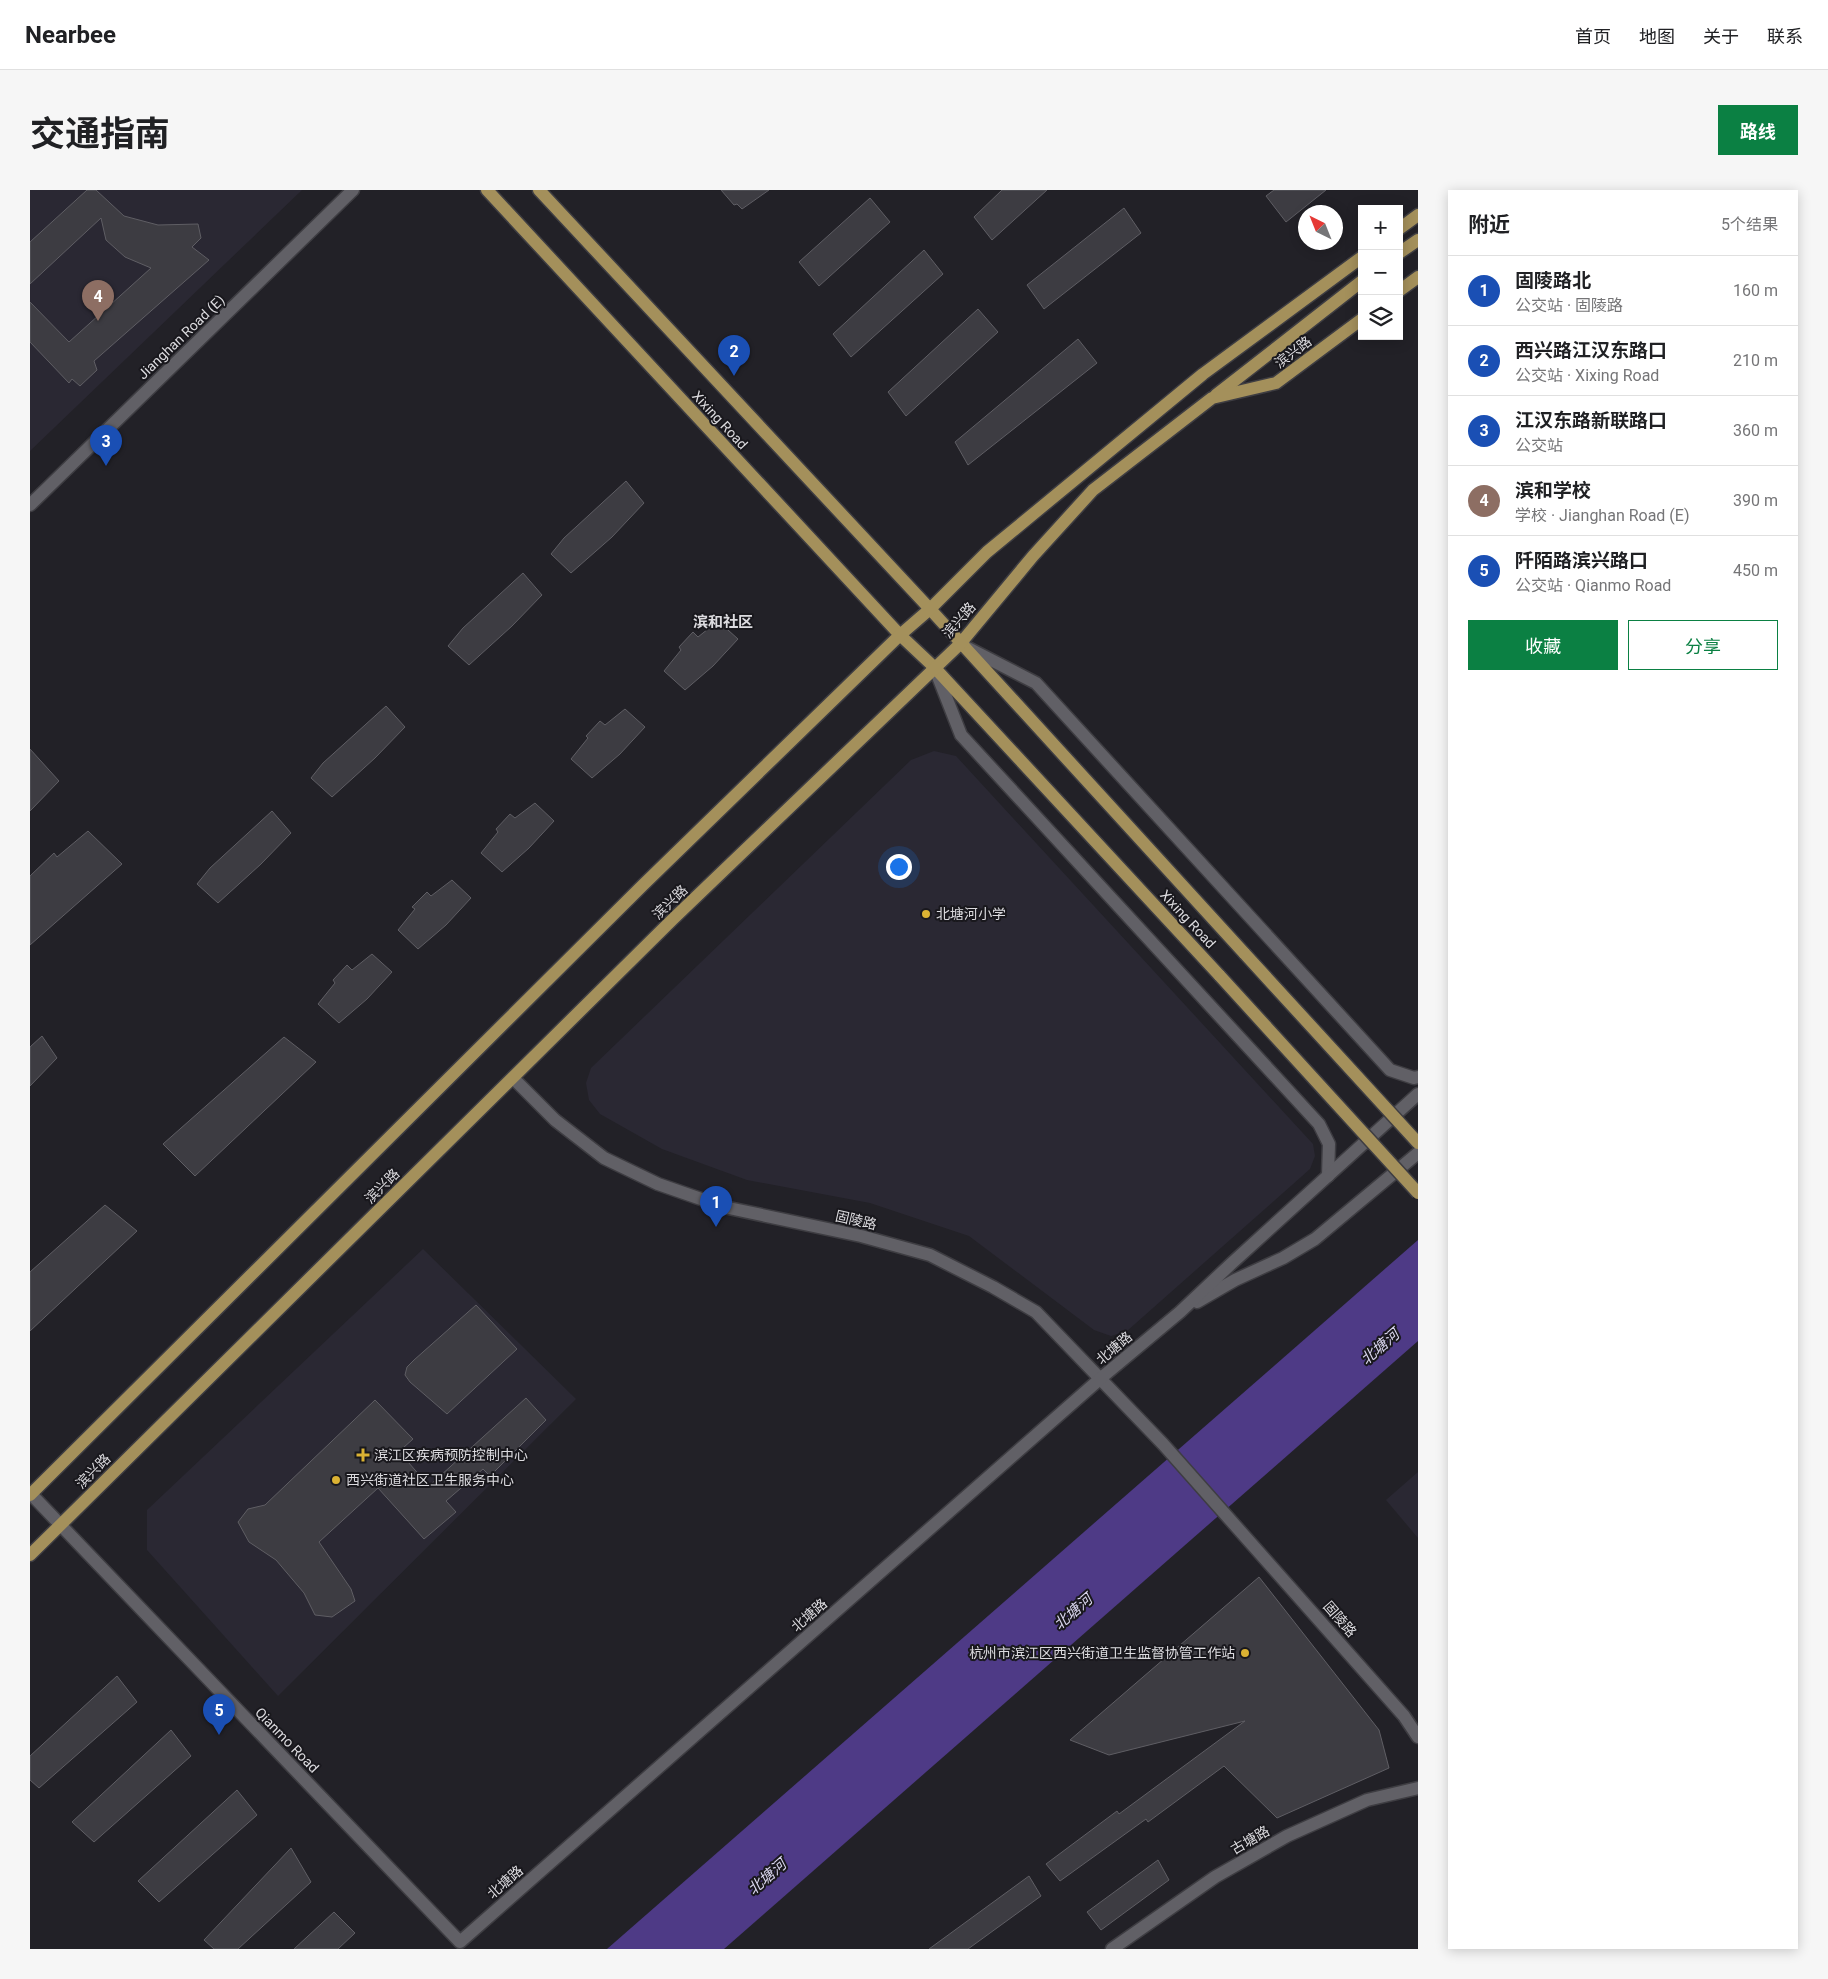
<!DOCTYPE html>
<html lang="zh">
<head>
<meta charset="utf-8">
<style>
	:root { --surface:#fff; --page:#f6f6f6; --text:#202124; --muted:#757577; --line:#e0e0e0; --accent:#0b8043 }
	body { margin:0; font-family:Roboto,"Noto Sans SC",sans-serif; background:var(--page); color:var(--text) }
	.controls { position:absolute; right:15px; top:15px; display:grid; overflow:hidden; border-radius:0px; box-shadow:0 2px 12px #0003 }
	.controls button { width:45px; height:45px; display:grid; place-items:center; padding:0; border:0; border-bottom:1px solid var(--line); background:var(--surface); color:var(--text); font:25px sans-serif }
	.compass { position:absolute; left:1268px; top:15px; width:45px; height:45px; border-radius:50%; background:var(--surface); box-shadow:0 2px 12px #0003; rotate:317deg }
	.you { position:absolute; left:868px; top:676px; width:18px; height:18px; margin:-12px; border:4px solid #fff; border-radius:50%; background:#1a73e8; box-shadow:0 0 0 8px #1a73e833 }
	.badge { display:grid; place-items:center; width:32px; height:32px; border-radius:50%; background:var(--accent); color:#fff; font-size:16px; font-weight:700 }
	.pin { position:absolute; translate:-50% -41px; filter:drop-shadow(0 1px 2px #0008) }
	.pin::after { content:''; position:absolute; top:26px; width:18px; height:15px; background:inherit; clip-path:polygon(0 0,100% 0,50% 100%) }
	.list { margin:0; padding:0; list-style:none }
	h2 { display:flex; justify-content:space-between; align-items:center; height:65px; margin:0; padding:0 20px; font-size:21px }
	h2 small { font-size:16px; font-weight:400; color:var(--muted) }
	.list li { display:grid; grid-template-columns:32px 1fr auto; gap:15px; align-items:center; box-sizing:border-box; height:70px; padding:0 20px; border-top:1px solid var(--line) }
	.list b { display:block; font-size:19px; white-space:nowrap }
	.list p { margin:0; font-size:16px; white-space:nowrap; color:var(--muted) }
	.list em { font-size:16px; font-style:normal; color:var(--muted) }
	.actions { display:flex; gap:10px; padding:15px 20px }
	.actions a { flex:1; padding:11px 0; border:1px solid var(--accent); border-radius:0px; text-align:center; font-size:18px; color:var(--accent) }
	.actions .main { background:var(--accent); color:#fff }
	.icon { flex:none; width:28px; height:28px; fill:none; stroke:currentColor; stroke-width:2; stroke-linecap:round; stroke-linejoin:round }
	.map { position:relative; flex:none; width:1388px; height:1759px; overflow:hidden; border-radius:0px }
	header { display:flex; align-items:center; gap:30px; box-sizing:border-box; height:70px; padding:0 25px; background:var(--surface); border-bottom:1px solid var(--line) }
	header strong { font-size:24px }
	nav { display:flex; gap:28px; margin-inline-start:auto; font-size:18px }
	.intro { display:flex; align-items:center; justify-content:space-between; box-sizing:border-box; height:120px; padding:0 30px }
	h1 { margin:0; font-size:35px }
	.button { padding:12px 22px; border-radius:0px; background:var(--accent); color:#fff; font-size:18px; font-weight:700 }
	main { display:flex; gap:30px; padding:0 30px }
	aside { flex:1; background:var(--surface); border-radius:0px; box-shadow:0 2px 12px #0003 }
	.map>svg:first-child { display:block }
	.built { fill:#2a2833 }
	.water { fill:#4e3a86 }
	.building { fill:#3d3c42; stroke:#5f5e64 }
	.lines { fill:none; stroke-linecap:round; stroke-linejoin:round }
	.minor-casing { stroke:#3e3d42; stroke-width:15 }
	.major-casing { stroke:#3e3d42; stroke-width:15 }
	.minor { stroke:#616066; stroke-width:12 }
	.major { stroke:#a4905b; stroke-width:12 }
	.major-bridge-casing { stroke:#3e3d42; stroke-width:15; stroke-linecap:butt }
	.major-bridge { stroke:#a4905b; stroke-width:12 }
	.poi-dot { fill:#dbb233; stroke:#19181d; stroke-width:2 }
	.labels { text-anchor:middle; stroke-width:4; stroke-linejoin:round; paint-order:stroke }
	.street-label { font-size:14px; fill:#dcdbdf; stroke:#19181d }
	.poi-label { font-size:14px; fill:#dcdbdf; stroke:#19181d; text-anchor:start }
	.neighbourhood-label { font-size:15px; font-weight:bold; fill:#dcdbdf; stroke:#19181d }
	.water-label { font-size:15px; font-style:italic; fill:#dad7ee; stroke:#19181d }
</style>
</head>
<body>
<header>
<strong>Nearbee</strong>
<nav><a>首页</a><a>地图</a><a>关于</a><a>联系</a></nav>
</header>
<div class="intro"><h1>交通指南</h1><a class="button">路线</a></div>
<main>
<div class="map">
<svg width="1388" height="1759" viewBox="0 0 1388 1759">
	<rect width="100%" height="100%" fill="#222127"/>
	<g class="built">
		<path d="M0,0H272L0,261Z"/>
		<path d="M904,561L926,566L1283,954L1285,966L1280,979L1097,1141L1081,1146L1064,1140L939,1046L840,1013L717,990L632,959L570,924L559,910L556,893L561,878L881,570Z"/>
		<path d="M393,1059L546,1209L248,1506L117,1360V1320Z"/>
		<path d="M1388,1282V1348L1356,1310Z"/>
	</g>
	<path class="water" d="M1388,1050V1151L694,1759H577Z"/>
	<g class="building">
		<path d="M57,0H66L94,26L128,35L168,34L171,48L162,57L179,70L64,171L67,180L50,196L42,189L39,193L0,152V112L39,152L121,78L95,67L76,50L71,28L0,94V52Z"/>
		<path d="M691,0H739L712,19L707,14L704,15Z"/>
		<path d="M972,0H1017L962,50L944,27Z"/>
		<path d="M1244,0H1296L1256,32L1236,6Z"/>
		<path d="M840,8L860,32L789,96L769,72Z"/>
		<path d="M1094,18L1111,43L1014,119L997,95Z"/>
		<path d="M894,60L913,84L821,167L803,144Z"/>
		<path d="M948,119L968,142L876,226L858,202Z"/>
		<path d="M1048,149L1067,173L938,275L925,252Z"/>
		<path d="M596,291L614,313L582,347L541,383L521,364L534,348Z"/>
		<path d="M493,383L512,405L482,436L439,475L418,456L433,438Z"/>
		<path d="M688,431L708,449L683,476L655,500L634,481L651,460L649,457L663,442L668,447Z"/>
		<path d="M356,516L375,537L345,568L302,607L281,588L293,573Z"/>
		<path d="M595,519L615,537L590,564L562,588L541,569L558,548L556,546L570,531L575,535Z"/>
		<path d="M0,559L29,591L0,621Z"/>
		<path d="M505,613L524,631L499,658L472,682L451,663L468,642L466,639L480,624L485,628Z"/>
		<path d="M242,621L261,643L231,674L188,713L167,694L180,678Z"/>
		<path d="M58,641L92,674L0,755V686L24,663L27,667Z"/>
		<path d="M422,690L441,708L416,735L388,759L368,740L385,719L382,717L397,702L401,706Z"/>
		<path d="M342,764L362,782L337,809L309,833L288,814L305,793L303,790L317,775L322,780Z"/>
		<path d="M12,846L27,868L0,896V857Z"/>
		<path d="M254,847L286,872L165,986L133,954Z"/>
		<path d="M75,1015L107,1041L0,1141V1082Z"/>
		<path d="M446,1115L487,1159L417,1224L380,1192L375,1185L377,1177L384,1170Z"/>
		<path d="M496,1208L516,1230L460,1286L453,1279L416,1311L426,1322L394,1349L348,1298L289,1352L321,1399L325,1411L302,1427L285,1425L274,1403L246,1370L219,1352L208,1332L218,1319L235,1315L345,1210L383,1249L373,1258L375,1261L371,1264L399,1296Z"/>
		<path d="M1229,1387L1349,1540L1359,1578L1247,1628L1194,1576L1118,1632L1116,1629L1030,1691L1016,1674L1087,1621L1089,1624L1215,1531L1079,1565L1040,1550Z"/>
		<path d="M87,1486L107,1512L9,1598L0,1590V1566Z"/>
		<path d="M141,1540L161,1566L64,1652L42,1632Z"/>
		<path d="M207,1600L227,1625L129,1712L108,1691Z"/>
		<path d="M261,1658L281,1692L208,1759H184L174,1750Z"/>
		<path d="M1128,1670L1139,1690L1071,1740L1057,1722Z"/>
		<path d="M999,1686L1011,1706L938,1759H899Z"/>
		<path d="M304,1722L325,1743L308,1759H264Z"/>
	</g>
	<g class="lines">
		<defs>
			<g id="minor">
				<path d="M0,315L323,0"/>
				<path d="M936,457L1006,493L1360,880L1384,888L1388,887"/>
				<path d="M905,479L931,545L1289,934L1299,954L1298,986"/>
				<path d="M483,888L525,930L574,968L628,994L694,1017L831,1046L900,1065L963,1097L1006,1122L1133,1254L1374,1526L1388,1547"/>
				<path d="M1167,1112L1205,1090L1253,1068L1285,1049L1388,963"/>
				<path d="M0,1303L430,1752L1071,1188L1150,1122L1202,1073L1388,904"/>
				<path d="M1082,1759L1185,1687L1257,1646L1337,1610L1388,1598"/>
			</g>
			<g id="major">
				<path d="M457,0L870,445L904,477L1190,786"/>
				<path d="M509,0L900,419L1215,764"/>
				<path d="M1369,39L1388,25"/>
				<path d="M1369,63L1388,50"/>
				<path d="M1369,101L1388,87"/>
				<path d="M1186,205L1332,91"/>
				<path d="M0,1305L613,695L870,445L900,419L957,362L1173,184L1332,67"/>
				<path d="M0,1365L643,729L930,454L1003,366L1063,300L1182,208L1246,193L1332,129"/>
			</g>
		</defs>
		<use href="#minor" class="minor-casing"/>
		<use href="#major" class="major-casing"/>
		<use href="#minor" class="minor"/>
		<use href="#major" class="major"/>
		<defs>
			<g id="major-bridge">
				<path d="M1215,764L1388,953"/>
				<path d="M1190,786L1388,1003"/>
			</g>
		</defs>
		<use href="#major-bridge" class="major-bridge-casing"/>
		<use href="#major-bridge" class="major-bridge"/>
	</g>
	<g class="poi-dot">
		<circle cx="896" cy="724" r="5"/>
		<path d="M330.5 1257.5h5v5h5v5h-5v5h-5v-5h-5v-5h5z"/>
		<circle cx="306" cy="1290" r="5"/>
		<circle cx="1215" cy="1463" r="5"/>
	</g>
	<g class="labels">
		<g class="street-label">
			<text transform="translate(151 147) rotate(-44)" y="5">Jianghan Road (E)</text>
			<text transform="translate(1263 162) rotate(-37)" y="5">滨兴路</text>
			<text transform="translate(690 230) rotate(47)" y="5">Xixing Road</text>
			<text transform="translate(929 430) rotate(-49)" y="5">滨兴路</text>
			<text transform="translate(640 712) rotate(-44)" y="5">滨兴路</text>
			<text transform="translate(1158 729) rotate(47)" y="5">Xixing Road</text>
			<text transform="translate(352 996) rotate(-45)" y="5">滨兴路</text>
			<text transform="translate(826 1030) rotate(13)" y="5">固陵路</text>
			<text transform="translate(1084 1158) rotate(-40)" y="5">北塘路</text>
			<text transform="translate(63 1281) rotate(-45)" y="5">滨兴路</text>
			<text transform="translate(779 1425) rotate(-41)" y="5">北塘路</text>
			<text transform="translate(1310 1429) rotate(49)" y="5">固陵路</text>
			<text transform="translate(257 1550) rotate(46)" y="5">Qianmo Road</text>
			<text transform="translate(1220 1650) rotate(-30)" y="5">古塘路</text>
			<text transform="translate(475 1692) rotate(-41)" y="5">北塘路</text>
		</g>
		<g class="poi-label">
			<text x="906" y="729">北塘河小学</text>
			<text x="344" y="1270">滨江区疾病预防控制中心</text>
			<text x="316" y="1295">西兴街道社区卫生服务中心</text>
			<text x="1205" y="1468" text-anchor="end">杭州市滨江区西兴街道卫生监督协管工作站</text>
		</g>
		<g class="neighbourhood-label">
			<text x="693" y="437">滨和社区</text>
		</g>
		<g class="water-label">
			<text transform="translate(1350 1157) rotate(-41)" y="5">北塘河</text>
			<text transform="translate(1043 1422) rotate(-41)" y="5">北塘河</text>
			<text transform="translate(737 1687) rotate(-41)" y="5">北塘河</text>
		</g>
	</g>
</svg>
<div class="controls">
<button>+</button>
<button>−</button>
<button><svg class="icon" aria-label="layers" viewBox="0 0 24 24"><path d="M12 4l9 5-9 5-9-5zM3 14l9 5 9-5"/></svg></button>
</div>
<svg class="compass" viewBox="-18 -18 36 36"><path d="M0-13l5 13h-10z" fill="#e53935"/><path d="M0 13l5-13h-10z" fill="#757577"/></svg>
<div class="you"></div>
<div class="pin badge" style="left:686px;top:1037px;background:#1a4fb4">1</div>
<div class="pin badge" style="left:704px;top:186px;background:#1a4fb4">2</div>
<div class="pin badge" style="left:76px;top:276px;background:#1a4fb4">3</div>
<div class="pin badge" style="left:68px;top:131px;background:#8d6e63">4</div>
<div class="pin badge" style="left:189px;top:1545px;background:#1a4fb4">5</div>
</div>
<aside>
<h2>附近<small>5个结果</small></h2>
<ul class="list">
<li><span class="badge" style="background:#1a4fb4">1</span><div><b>固陵路北</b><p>公交站 · 固陵路</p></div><em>160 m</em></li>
<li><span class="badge" style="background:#1a4fb4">2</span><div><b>西兴路江汉东路口</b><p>公交站 · Xixing Road</p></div><em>210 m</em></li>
<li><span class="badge" style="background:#1a4fb4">3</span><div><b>江汉东路新联路口</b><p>公交站</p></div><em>360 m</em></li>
<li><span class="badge" style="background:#8d6e63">4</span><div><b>滨和学校</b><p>学校 · Jianghan Road (E)</p></div><em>390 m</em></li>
<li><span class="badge" style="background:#1a4fb4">5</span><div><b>阡陌路滨兴路口</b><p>公交站 · Qianmo Road</p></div><em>450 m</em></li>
</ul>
<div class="actions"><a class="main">收藏</a><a>分享</a></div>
</aside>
</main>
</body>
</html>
